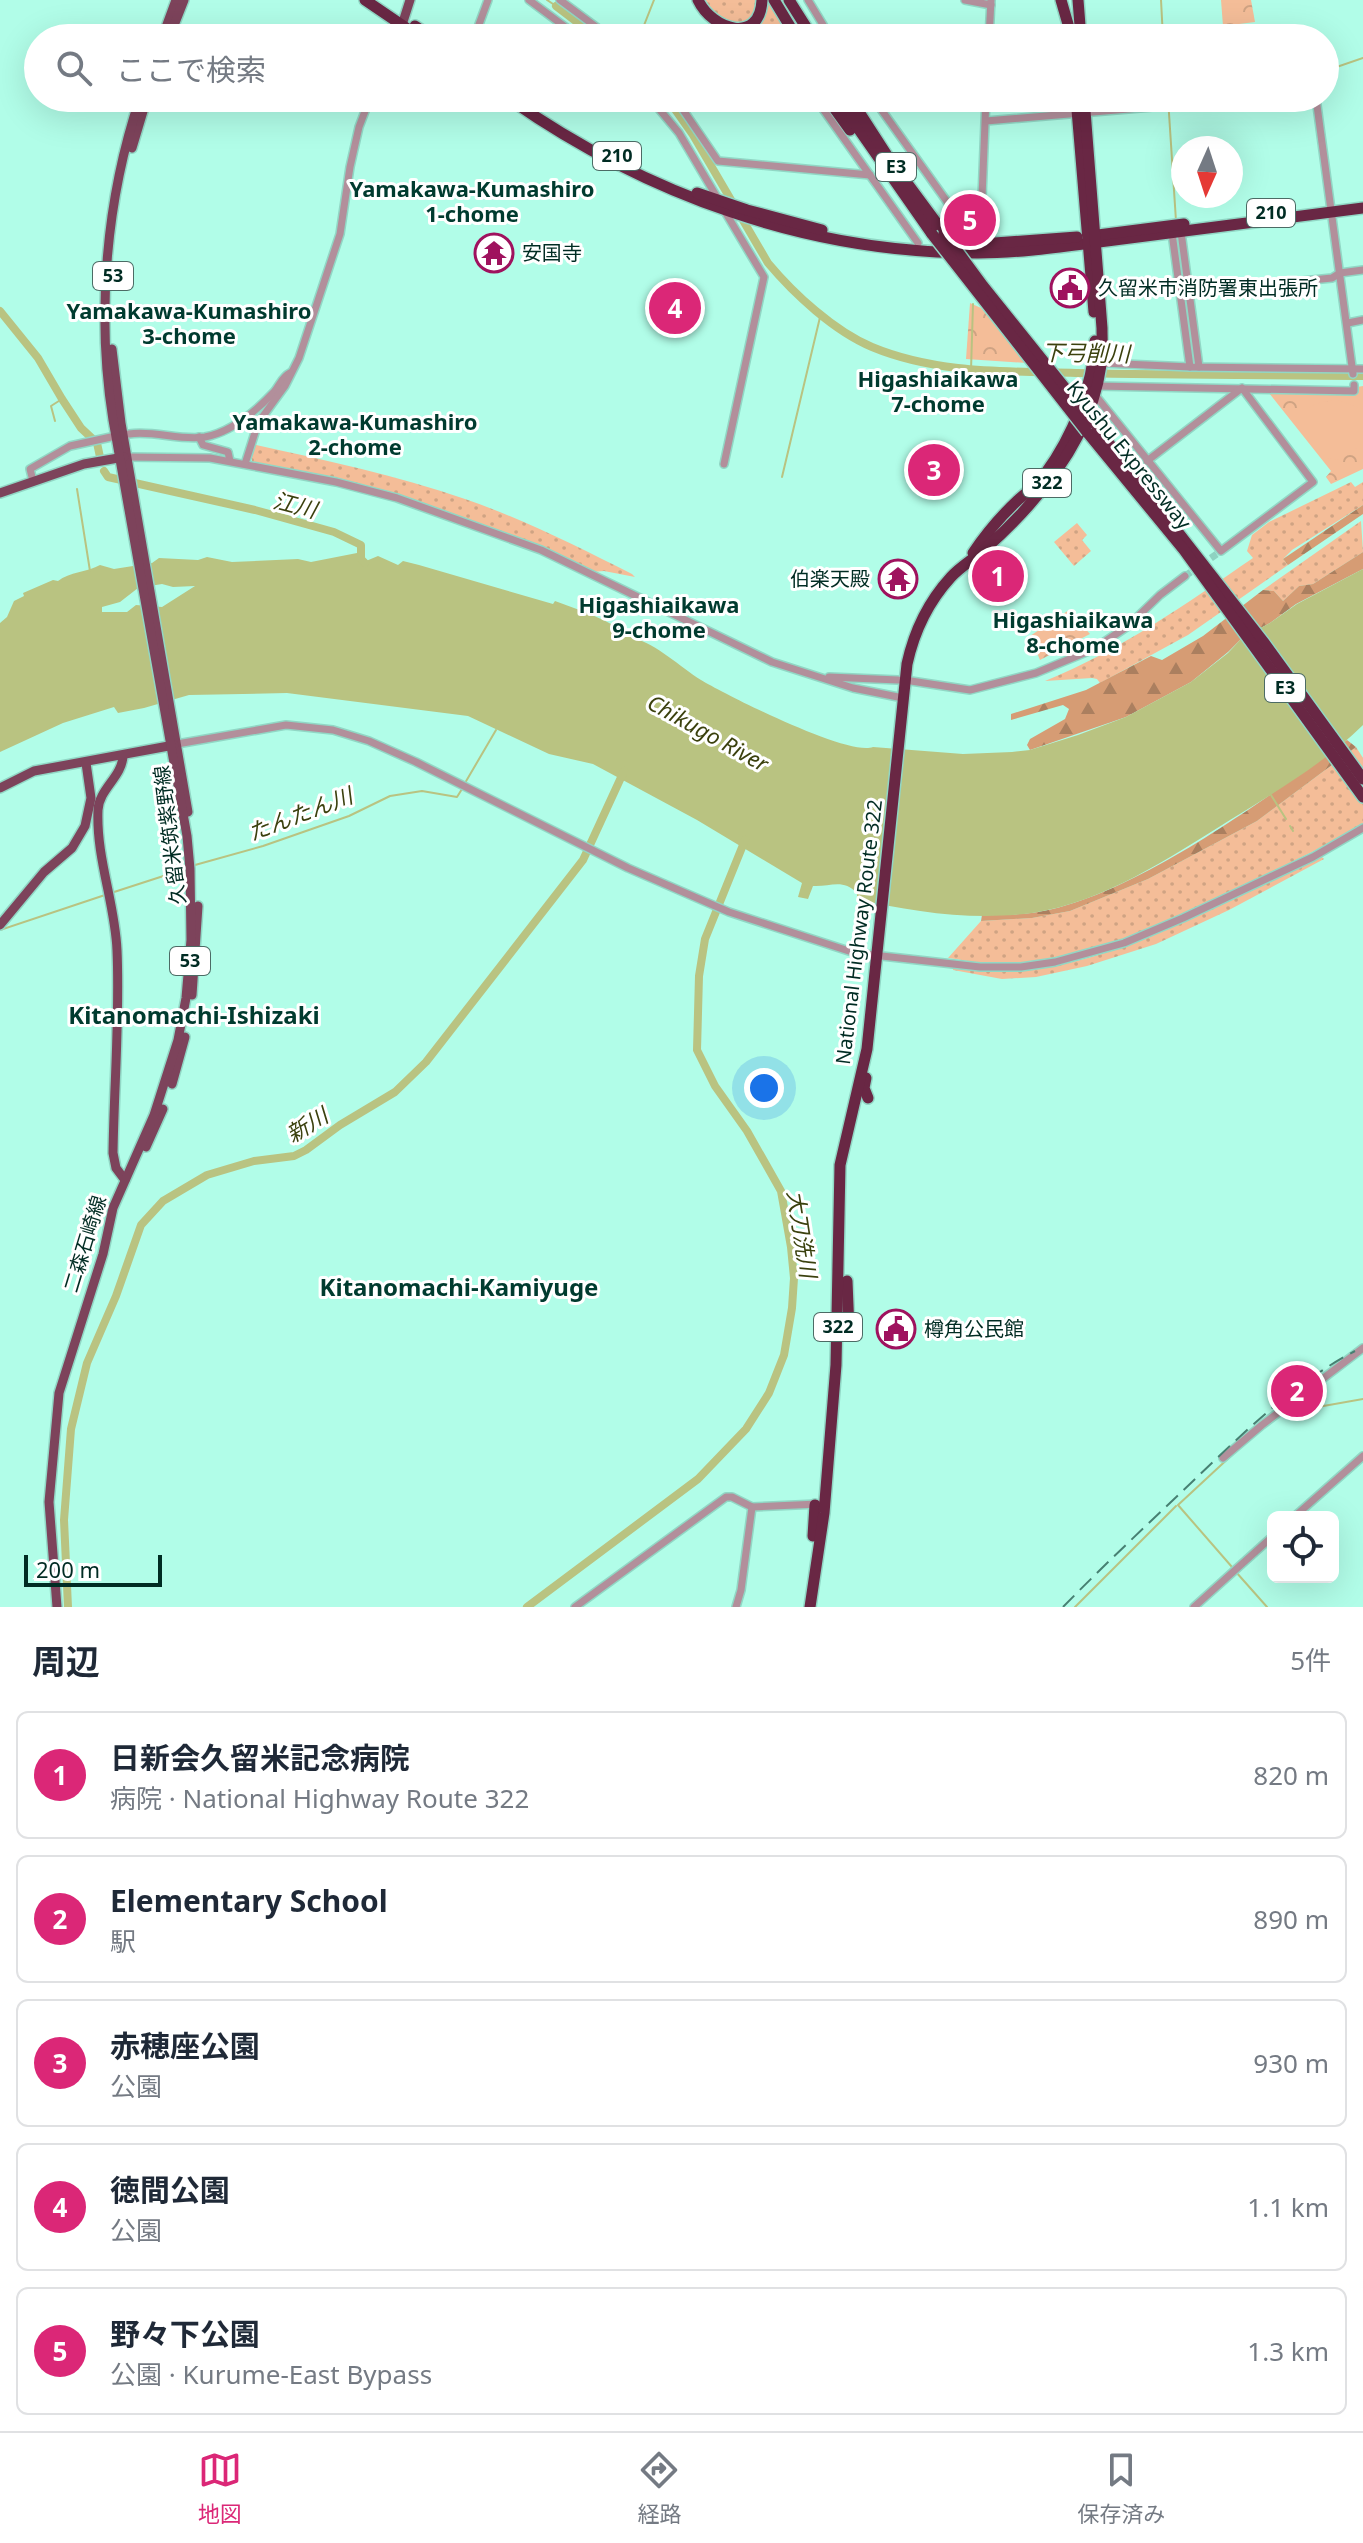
<!DOCTYPE html>
<html lang="ja">
<head>
<meta charset="utf-8">
<style>
	:root { --surface:#fff; --page:#f6f6f7; --text:#1f2937; --muted:#747a83; --line:#e0e1e3; --accent:#db2777 }
	body { margin:0; font-family:"Noto Sans","Noto Sans JP",sans-serif; background:var(--page); color:var(--text) }
	.controls { position:absolute; right:24px; bottom:24px; display:grid; overflow:hidden; border-radius:12px; box-shadow:0 8px 32px #0002 }
	.controls button { width:72px; height:72px; display:grid; place-items:center; padding:0; border:0; border-bottom:2px solid var(--line); background:var(--surface); color:var(--text); font:40px sans-serif }
	.compass { position:absolute; left:1171px; top:136px; width:72px; height:72px; border-radius:50%; background:var(--surface); box-shadow:0 8px 32px #0002; rotate:183deg }
	.scale { position:absolute; left:24px; bottom:20px; width:138px; box-sizing:border-box; padding-left:8px; border:4px solid #002c23; border-top:0; font-size:22px; line-height:28px; white-space:nowrap; color:#002c23; -webkit-text-stroke:6px #fff; paint-order:stroke }
	.you { position:absolute; left:764px; top:1088px; width:28px; height:28px; margin:-20px; border:6px solid #fff; border-radius:50%; background:#1a73e8; box-shadow:0 0 0 12px #1a73e833 }
	.badge { display:grid; place-items:center; width:52px; height:52px; border-radius:50%; background:var(--accent); color:#fff; font-size:26px; font-weight:700 }
	.pin { position:absolute; translate:-50% -50%; border:4px solid #fff; box-shadow:0 2px 8px #0006 }
	.list { margin:0; padding:0; list-style:none }
	h2 { display:flex; justify-content:space-between; align-items:center; height:104px; margin:0; padding:0 32px; font-size:34px }
	h2 small { font-size:26px; font-weight:400; color:var(--muted) }
	.list li { display:grid; grid-template-columns:52px 1fr auto; gap:24px; align-items:center; box-sizing:border-box; height:128px; margin:0 16px 16px; padding:0 16px; border:2px solid var(--line); border-radius:12px }
	.list b { display:block; font-size:30px; white-space:nowrap }
	.list p { margin:0; font-size:26px; white-space:nowrap; color:var(--muted) }
	.list em { font-size:26px; font-style:normal; color:var(--muted) }
	.icon { flex:none; width:44px; height:44px; fill:none; stroke:currentColor; stroke-width:2; stroke-linecap:round; stroke-linejoin:round }
	.map { position:relative; flex:none; width:1363px; height:1607px; overflow:hidden }
	.search { position:absolute; background:var(--surface); box-shadow:0 8px 32px #0002; left:24px; right:24px; top:24px; height:88px; display:flex; align-items:center; gap:20px; box-sizing:border-box; padding:0 28px; border-radius:44px; color:var(--muted); font-size:30px }
	.sheet { height:824px; background:var(--surface) }
	nav { display:flex; justify-content:space-around; align-items:center; box-sizing:border-box; height:112px; border-top:2px solid var(--line); background:var(--surface); font-size:22px; color:var(--muted) }
	nav a { display:grid; justify-items:center; gap:4px }
	nav .on { color:var(--accent) }
	.map>svg:first-child { display:block }
	.grass { fill:url(#grass-dots) }
	.forest { fill:url(#forest-firs) }
	.park { fill:url(#park-crowns) }
	.garden { fill:#f4bd98 }
	.water { fill:#b9c381; fill-rule:evenodd }
	.lines { fill:none; stroke-linecap:round; stroke-linejoin:round }
	.stream { stroke:#b9c381; stroke-width:2 }
	.river { stroke:#b9c381; stroke-width:8 }
	.minor-tunnel { stroke:#8ed3c1; stroke-width:7; stroke-dasharray:7 3.5; stroke-linecap:butt }
	.minor-casing { stroke:#91d7c5; stroke-width:10 }
	.major-casing { stroke:#91d7c5; stroke-width:12 }
	.highway-casing { stroke:#91d7c5; stroke-width:14 }
	.minor { stroke:#b28f9b; stroke-width:7 }
	.major { stroke:#7d435b; stroke-width:9 }
	.highway { stroke:#692744; stroke-width:11 }
	.rail { stroke:#478072; stroke-width:2; stroke-dasharray:16 8; stroke-linecap:butt }
	.highway-bridge-casing { stroke:#91d7c5; stroke-width:14; stroke-linecap:butt }
	.highway-bridge { stroke:#692744; stroke-width:11 }
	.labels { text-anchor:middle; stroke-width:6; stroke-linejoin:round; paint-order:stroke }
	.shield { fill:#fff; stroke:#4c6b65; stroke-width:2 }
	.shield-label { font-size:18px; font-weight:bold; fill:#002c23 }
	.poi-label { font-size:20px; fill:#002c23; stroke:#fff; text-anchor:start }
	.street-label { font-size:20px; fill:#002c23; stroke:#fff }
	.neighbourhood-label { font-size:22px; font-weight:bold; fill:#003b2f; stroke:#fff }
	.water-label { font-size:22px; font-style:italic; fill:#3b410e; stroke:#fff }
	.quarter-label { font-size:24px; font-weight:bold; fill:#003b2f; stroke:#fff }
</style>
</head>
<body>
<div class="map">
<svg width="1363" height="1607" viewBox="0 0 1363 1607">
	<defs>
		<pattern id="grass-dots" width="8" height="8" patternUnits="userSpaceOnUse" patternTransform="scale(2)"><rect width="8" height="8" fill="#f4bd98"/><path d="M2 2h.1M6 6h.1" fill="none" stroke="#cfa383" stroke-width="1.8" stroke-linecap="round"/></pattern>
		<pattern id="forest-firs" width="22" height="20" patternUnits="userSpaceOnUse" patternTransform="scale(2)"><rect width="22" height="20" fill="#d69c74"/><path d="M5 1l3.5 6h-7zM16 11l3.5 6h-7z" fill="#ab7f5f"/></pattern>
		<pattern id="park-crowns" width="20" height="18" patternUnits="userSpaceOnUse" patternTransform="scale(2)"><rect width="20" height="18" fill="#f4bd98"/><path d="M2 6a3 3 0 1 1 6 0M12 15a3 3 0 1 1 6 0" fill="none" stroke="#cfa383"/></pattern>
	</defs>
	<rect width="100%" height="100%" fill="#b1fde8"/>
	<g class="grass">
		<path d="M701,0H760C754,20 748,24 726,24Z"/>
		<path d="M766,0H771L794,38H753L731,33L740,32Z"/>
		<path d="M252,444C324,460 396,475 465,499C523,519 578,547 632,574L635,577L604,571L591,572C483,521 370,481 252,463Z"/>
		<path d="M1351,482L1355,487L1363,482V505L1292,550L1283,559L1288,565L1188,635L1100,683L1097,679L1092,678L1045,681C1121,650 1186,604 1253,558L1247,551L1252,535L1269,522Z"/>
		<path d="M1361,521L1363,552L1313,584L1299,586L1283,601L1274,591L1263,590Z"/>
		<path d="M1077,523L1087,535L1082,540L1091,551L1074,566L1054,542Z"/>
		<path d="M1356,747L1363,758V824C1317,851 1270,873 1222,896C1155,928 1072,968 996,964C980,964 964,960 948,958L981,921L1032,918L1070,911L1148,879L1257,821Z"/>
		<path d="M1321,856L1324,859L1229,910L1156,944L1087,966L1036,977L1002,979L953,970V967C980,970 1006,972 1032,969C1130,959 1232,896 1321,856Z"/>
	</g>
	<g class="forest">
		<path d="M1363,505V514L1288,565L1283,559Z"/>
		<path d="M1363,552V569L1296,604L1270,623L1242,638L1228,652L1191,682L1126,717L1030,750L1027,745L1030,739L1065,719L1069,709L1063,705L1011,720V714L1086,690L1151,656L1162,660L1203,636L1263,590L1274,591L1283,601L1299,586L1313,584Z"/>
		<path d="M1347,740L1356,747L1257,821L1148,879L1070,911L1032,918L981,921L982,915C998,915 1015,915 1031,913C1130,900 1266,798 1347,740Z"/>
	</g>
	<g class="park">
		<path d="M1221,0H1251L1255,22L1223,26Z"/>
		<path d="M658,283L702,300L694,331L648,314Z"/>
		<path d="M970,303L981,308L1027,363L966,359Z"/>
		<path d="M1363,386V469L1331,484L1326,477L1331,471L1269,393L1356,394L1357,387Z"/>
		<path d="M1069,610L1090,634L1040,660L1030,636Z"/>
	</g>
	<path class="garden" d="M1338,400L1363,409V444L1340,460L1326,458L1298,422C1303,405 1321,401 1338,400Z"/>
	<path class="water" d="M357,553L366,561L378,556L398,565L403,561L419,565L553,604L555,601C582,611 610,620 633,638C657,644 680,667 701,680C728,696 849,757 873,747L963,754L1012,752L1030,750L1078,735L1126,717L1191,682L1228,653L1242,638L1270,623L1297,604L1363,569V725C1325,763 1275,792 1230,820C1169,858 1104,902 1032,913C974,921 912,912 857,899V893C843,878 830,887 813,886L808,899L798,897L802,883L697,820L593,764L549,754L468,716L287,693L189,695L144,708L118,713L114,707L63,723L0,752V623L7,617L14,601L24,596L23,593L53,580L58,581C69,572 88,572 100,565L114,569L152,563L159,558L198,560L207,557L232,562L298,559L311,562ZM162,584L173,587L195,586L162,607L136,605L127,612H102V607L120,602L138,588Z"/>
	<g class="lines">
		<g class="stream">
			<path d="M547,0L556,6"/>
			<path d="M1161,0L1163,38"/>
			<path d="M639,38L654,0"/>
			<path d="M1325,71L1363,58"/>
			<path d="M1168,98L1176,221"/>
			<path d="M1178,235L1195,363"/>
			<path d="M971,370L973,304"/>
			<path d="M55,421L51,406L62,399"/>
			<path d="M782,477L821,313"/>
			<path d="M77,489L90,571"/>
			<path d="M465,783L496,730"/>
			<path d="M1271,795L1286,819"/>
			<path d="M1290,826L1293,831"/>
			<path d="M195,865L263,846L349,816L390,796L422,791L457,797L462,789"/>
			<path d="M111,893L185,869"/>
			<path d="M0,930L105,895"/>
			<path d="M1284,1413L1363,1399"/>
			<path d="M1232,1567L1178,1505L1233,1454"/>
			<path d="M1236,1572L1267,1607"/>
			<path d="M1075,1607L1176,1506"/>
		</g>
		<g class="river">
			<path d="M556,6L598,38"/>
			<path d="M667,98L693,135L768,263C794,294 834,331 872,347C937,374 1007,371 1076,373C1172,375 1267,375 1363,376"/>
			<path d="M0,311L38,358L62,399L81,428L97,443L100,457"/>
			<path d="M104,471L108,477L255,510L334,532L361,545V559L365,563"/>
			<path d="M68,1607L64,1520L71,1429L87,1363L116,1296L141,1225L163,1201L207,1175L254,1161L294,1156L306,1150L340,1125L395,1092L426,1062L583,860L624,771"/>
			<path d="M527,1607L698,1479L746,1429L769,1393L784,1355L792,1308L794,1278L791,1247L781,1191L747,1131L715,1086L697,1050L699,976L705,939L745,840"/>
		</g>
		<path class="minor-tunnel" d="M1185,576L1221,551"/>
		<defs>
			<g id="minor">
				<path d="M529,0L580,38"/>
				<path d="M560,0L611,38"/>
				<path d="M808,0L831,38"/>
				<path d="M965,0L991,5"/>
				<path d="M398,38L402,25"/>
				<path d="M474,38L488,0"/>
				<path d="M989,38L991,0"/>
				<path d="M650,98L679,133L718,199"/>
				<path d="M675,98L718,161L870,175"/>
				<path d="M873,98L953,210L974,244"/>
				<path d="M1316,98L1353,374"/>
				<path d="M823,109L918,243"/>
				<path d="M986,121L1164,106"/>
				<path d="M724,210L764,277L724,464"/>
				<path d="M1181,232L1199,367"/>
				<path d="M1172,233L1190,367"/>
				<path d="M980,247L986,98"/>
				<path d="M1181,293L1332,278L1340,273L1363,270"/>
				<path d="M1348,323L1363,320"/>
				<path d="M1102,363L1190,367L1363,369"/>
				<path d="M1096,386L1354,391V385"/>
				<path d="M1095,395L1221,551L1313,482L1242,388L1147,461"/>
				<path d="M129,434C154,430 180,441 205,437C231,432 257,410 274,392C280,385 282,377 290,373"/>
				<path d="M199,437L203,445L228,452L230,461"/>
				<path d="M127,457L210,458L336,482L397,498L541,550L772,662L853,688L903,698"/>
				<path d="M245,464L258,423L285,386L299,358L340,234L350,167L359,127L370,98"/>
				<path d="M33,481L30,469L70,446L111,437"/>
				<path d="M829,677L898,680"/>
				<path d="M911,681L970,690L1036,673L1094,649L1128,626L1160,595L1185,576"/>
				<path d="M177,744L286,725L333,730L369,741L416,762L628,868L729,912L855,953L980,967H1021L1055,962L1124,943L1183,918L1313,857L1363,828"/>
				<path d="M1223,1458L1262,1425L1363,1348"/>
				<path d="M1294,1517L1363,1456"/>
				<path d="M575,1607L726,1497H732L752,1507L818,1504"/>
				<path d="M736,1607L741,1590L752,1507"/>
				<path d="M1194,1607L1273,1536"/>
			</g>
			<g id="major">
				<path d="M402,25L410,0"/>
				<path d="M162,38L176,0"/>
				<path d="M169,38L184,0"/>
				<path d="M132,148L147,98"/>
				<path d="M112,349L121,423L188,812"/>
				<path d="M0,493L84,464L124,457"/>
				<path d="M123,756C122,777 99,789 98,810C96,858 115,903 117,950C120,1017 114,1086 113,1153L116,1168L125,1180"/>
				<path d="M0,788L34,771L174,745"/>
				<path d="M0,925L44,872L72,848L85,826L91,798L86,763"/>
				<path d="M192,995L198,906"/>
				<path d="M172,1084L185,1037"/>
				<path d="M146,1147L163,1109"/>
				<path d="M57,1607L49,1502L59,1393L103,1254L113,1208L154,1115L178,1040L186,998L191,940L190,869L187,836L113,420C96,314 106,199 140,98"/>
			</g>
			<g id="highway">
				<path d="M365,0L421,38"/>
				<path d="M698,0C712,30 760,45 762,0"/>
				<path d="M774,0L797,38"/>
				<path d="M789,0L813,38"/>
				<path d="M1061,0L1072,38"/>
				<path d="M1078,0L1081,38"/>
				<path d="M415,26L433,38"/>
				<path d="M508,98C646,195 808,253 978,253C1018,253 1059,247 1099,242C1187,230 1275,220 1363,208"/>
				<path d="M827,98L850,130"/>
				<path d="M837,98L932,234"/>
				<path d="M850,98L890,160L944,233"/>
				<path d="M1076,98L1094,312"/>
				<path d="M697,193L747,210L822,230"/>
				<path d="M1098,235L1184,224"/>
				<path d="M946,244H981L1077,237"/>
				<path d="M1093,423L1265,644L1363,779"/>
				<path d="M1087,432L1184,550L1363,797"/>
				<path d="M973,553C985,535 1002,515 1018,500C1027,492 1037,485 1045,474C1072,437 1093,387 1095,341"/>
				<path d="M866,1078L864,1088L868,1098"/>
				<path d="M847,1281L849,1330"/>
				<path d="M813,1536L815,1505"/>
				<path d="M810,1607L824,1513L836,1365L840,1165L867,1049L907,664C914,632 929,601 951,577C961,566 974,559 985,549C1039,501 1091,439 1101,365C1103,353 1102,340 1102,328L1084,98"/>
			</g>
		</defs>
		<use href="#minor" class="minor-casing"/>
		<use href="#major" class="major-casing"/>
		<use href="#highway" class="highway-casing"/>
		<use href="#minor" class="minor"/>
		<use href="#major" class="major"/>
		<use href="#highway" class="highway"/>
		<path class="rail" d="M1063,1607C1105,1564 1149,1523 1192,1482C1242,1434 1294,1383 1355,1351"/>
		<defs>
			<g id="highway-bridge">
				<path d="M944,233L983,286L1093,423"/>
				<path d="M932,234L1087,432"/>
			</g>
		</defs>
		<use href="#highway-bridge" class="highway-bridge-casing"/>
		<use href="#highway-bridge" class="highway-bridge"/>
	</g>
	<defs>
		<symbol id="temple-ring" viewBox="-11 -11 22 22"><circle r="9.5" fill="#fff" stroke="#9f125e" stroke-width="1.5"/><path d="M0-6L5-2H3V0L6.5 2.5H4V6H1.5V3h-3V6H-4V2.5H-6.5L-3 0V-2H-5Z" fill="#9f125e"/></symbol>
		<symbol id="civic-ring" viewBox="-11 -11 22 22"><circle r="9.5" fill="#fff" stroke="#9f125e" stroke-width="1.5"/><path d="M-.6-6.5H3V-4.5H.6V-3L4-1V1h2V6H-6V1h2V-1L-.6-3ZM-1.2 2.5V6h2.4V2.5Z" fill="#9f125e"/></symbol>
	</defs>
	<g fill-rule="evenodd">
		<use href="#temple-ring" x="472" y="231" width="44" height="44"/>
		<use href="#civic-ring" x="1048" y="266" width="44" height="44"/>
		<use href="#temple-ring" x="876" y="557" width="44" height="44"/>
		<use href="#civic-ring" x="874" y="1307" width="44" height="44"/>
	</g>
	<g class="labels">
		<g class="shield">
			<rect x="593" y="142" width="48" height="28" rx="6"/>
			<rect x="876" y="153" width="40" height="28" rx="6"/>
			<rect x="1247" y="199" width="48" height="28" rx="6"/>
			<rect x="93" y="262" width="40" height="28" rx="6"/>
			<rect x="1023" y="469" width="48" height="28" rx="6"/>
			<rect x="1265" y="674" width="40" height="28" rx="6"/>
			<rect x="170" y="947" width="40" height="28" rx="6"/>
			<rect x="814" y="1313" width="48" height="28" rx="6"/>
		</g>
		<g class="shield-label">
			<text x="617" y="162">210</text>
			<text x="896" y="173">E3</text>
			<text x="1271" y="219">210</text>
			<text x="113" y="282">53</text>
			<text x="1047" y="489">322</text>
			<text x="1285" y="694">E3</text>
			<text x="190" y="967">53</text>
			<text x="838" y="1333">322</text>
		</g>
		<g class="poi-label">
			<text x="522" y="260">安国寺</text>
			<text x="1098" y="295">久留米市消防署東出張所</text>
			<text x="870" y="586" text-anchor="end">伯楽天殿</text>
			<text x="924" y="1336">樽角公民館</text>
		</g>
		<g class="street-label">
			<text transform="translate(1129 455) rotate(51)" y="7">Kyushu Expressway</text>
			<text transform="translate(170 835) rotate(-97)" y="7">久留米筑紫野線</text>
			<text transform="translate(859 932) rotate(-83)" y="7">National Highway Route 322</text>
			<text transform="translate(85 1244) rotate(-73)" y="7">二森石崎線</text>
		</g>
		<g class="neighbourhood-label">
			<text x="472" y="197">Yamakawa-Kumashiro<tspan x="472" dy="25">1-chome</tspan></text>
			<text x="189" y="319">Yamakawa-Kumashiro<tspan x="189" dy="25">3-chome</tspan></text>
			<text x="938" y="387">Higashiaikawa<tspan x="938" dy="25">7-chome</tspan></text>
			<text x="355" y="430">Yamakawa-Kumashiro<tspan x="355" dy="25">2-chome</tspan></text>
			<text x="659" y="613">Higashiaikawa<tspan x="659" dy="25">9-chome</tspan></text>
			<text x="1073" y="628">Higashiaikawa<tspan x="1073" dy="25">8-chome</tspan></text>
		</g>
		<g class="water-label">
			<text transform="translate(1086 353) rotate(1)" y="8">下弓削川</text>
			<text transform="translate(295 505) rotate(14)" y="8">江川</text>
			<text transform="translate(708 733) rotate(29)" y="8">Chikugo River</text>
			<text transform="translate(300 814) rotate(-21)" y="8">たんたん川</text>
			<text transform="translate(307 1125) rotate(-31)" y="8">新川</text>
			<text transform="translate(802 1234) rotate(81)" y="8">大刀洗川</text>
		</g>
		<g class="quarter-label">
			<text x="194" y="1024">Kitanomachi-Ishizaki</text>
			<text x="459" y="1296">Kitanomachi-Kamiyuge</text>
		</g>
	</g>
</svg>
<div class="controls">
<button><svg class="icon" aria-label="locate" viewBox="0 0 24 24"><circle cx="12" cy="12" r="6"/><path d="M12 2v4M12 18v4M2 12h4M18 12h4"/></svg></button>
</div>
<svg class="compass" viewBox="-18 -18 36 36"><path d="M0-13l5 13h-10z" fill="#e53935"/><path d="M0 13l5-13h-10z" fill="#747a83"/></svg>
<div class="scale">200 m</div>
<div class="you"></div>
<div class="pin badge" style="left:998px;top:576px">1</div>
<div class="pin badge" style="left:1297px;top:1391px">2</div>
<div class="pin badge" style="left:934px;top:470px">3</div>
<div class="pin badge" style="left:675px;top:308px">4</div>
<div class="pin badge" style="left:970px;top:220px">5</div>
<div class="search"><svg class="icon" aria-label="search" viewBox="0 0 24 24"><circle cx="10" cy="10" r="6"/><path d="M15 15l6 6"/></svg>ここで検索</div>
</div>
<section class="sheet">
<h2>周辺<small>5件</small></h2>
<ul class="list">
<li><span class="badge">1</span><div><b>日新会久留米記念病院</b><p>病院 · National Highway Route 322</p></div><em>820 m</em></li>
<li><span class="badge">2</span><div><b>Elementary School</b><p>駅</p></div><em>890 m</em></li>
<li><span class="badge">3</span><div><b>赤穂座公園</b><p>公園</p></div><em>930 m</em></li>
<li><span class="badge">4</span><div><b>徳間公園</b><p>公園</p></div><em>1.1 km</em></li>
<li><span class="badge">5</span><div><b>野々下公園</b><p>公園 · Kurume-East Bypass</p></div><em>1.3 km</em></li>
</ul>
</section>
<nav>
<a class="on"><svg class="icon" aria-label="map" viewBox="0 0 24 24"><path d="M3 6l6-2 6 2 6-2v14l-6 2-6-2-6 2zM9 4v14M15 6v14"/></svg>地図</a>
<a><svg class="icon" aria-label="directions" viewBox="0 0 24 24"><path d="M12 3l9 9-9 9-9-9zM9 14v-3h6M13 9l2 2-2 2"/></svg>経路</a>
<a><svg class="icon" aria-label="saved" viewBox="0 0 24 24"><path d="M7 4h10v16l-5-4-5 4z"/></svg>保存済み</a>
</nav>
</body>
</html>
